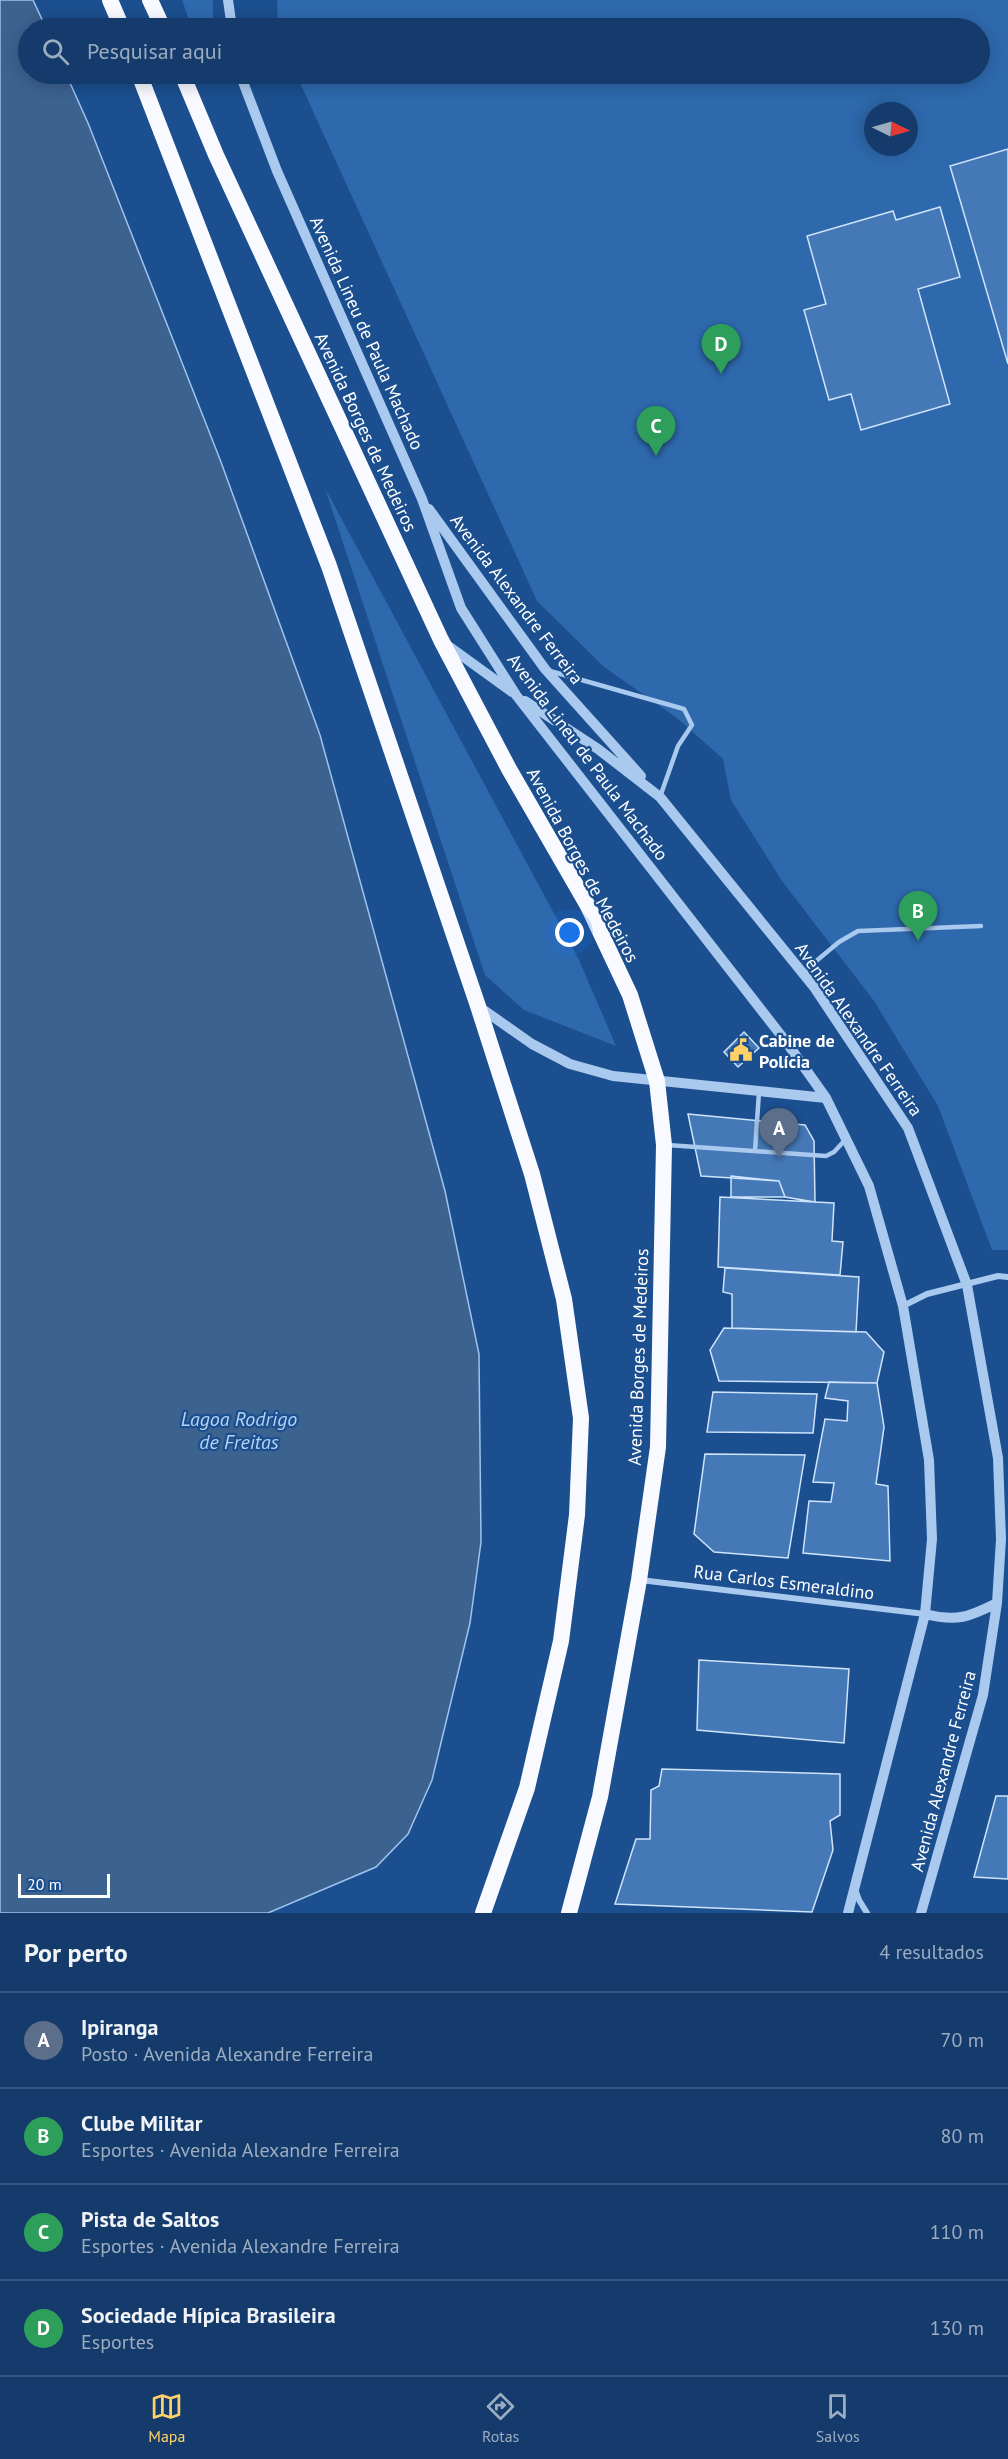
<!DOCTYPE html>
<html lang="pt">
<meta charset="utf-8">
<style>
body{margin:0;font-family:"PT Sans",sans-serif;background:#1d4271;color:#f1f3f6}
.compass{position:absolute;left:864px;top:102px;width:54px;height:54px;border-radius:50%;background:#143b6b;box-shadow:0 3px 15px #0003;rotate:95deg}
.scale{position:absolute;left:18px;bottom:15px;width:92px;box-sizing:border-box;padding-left:6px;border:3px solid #fff;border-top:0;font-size:16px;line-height:21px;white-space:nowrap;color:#fff;-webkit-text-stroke:4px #1b4f8f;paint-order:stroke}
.you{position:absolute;left:570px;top:933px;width:21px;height:21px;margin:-15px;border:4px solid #fff;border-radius:50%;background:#1a73e8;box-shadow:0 0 0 9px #1a73e833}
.badge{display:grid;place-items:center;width:39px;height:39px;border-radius:50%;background:#ffd166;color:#fff;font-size:20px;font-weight:700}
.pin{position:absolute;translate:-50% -50px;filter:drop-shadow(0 2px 3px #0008)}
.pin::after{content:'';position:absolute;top:32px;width:21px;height:18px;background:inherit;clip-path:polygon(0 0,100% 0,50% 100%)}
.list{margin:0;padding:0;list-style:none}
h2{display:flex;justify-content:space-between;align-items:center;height:78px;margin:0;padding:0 24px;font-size:26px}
h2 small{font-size:20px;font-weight:400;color:#9dadc1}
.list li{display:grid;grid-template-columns:39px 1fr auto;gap:18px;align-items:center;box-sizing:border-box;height:96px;padding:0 24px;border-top:2px solid #33557e}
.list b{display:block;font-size:22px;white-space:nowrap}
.list p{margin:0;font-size:20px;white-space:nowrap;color:#9dadc1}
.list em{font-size:20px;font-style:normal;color:#9dadc1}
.icon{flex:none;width:33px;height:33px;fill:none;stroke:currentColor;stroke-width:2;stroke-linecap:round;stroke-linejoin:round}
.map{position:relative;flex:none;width:1008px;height:1913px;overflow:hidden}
.search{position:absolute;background:#143b6b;box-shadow:0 3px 15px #0003;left:18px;right:18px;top:18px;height:66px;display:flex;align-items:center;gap:15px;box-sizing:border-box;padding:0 21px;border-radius:33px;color:#9dadc1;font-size:22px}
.sheet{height:462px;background:#143b6b}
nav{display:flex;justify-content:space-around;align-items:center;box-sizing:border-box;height:84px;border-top:2px solid #33557e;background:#143b6b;font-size:16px;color:#9dadc1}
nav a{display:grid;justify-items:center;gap:3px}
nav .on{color:#ffd166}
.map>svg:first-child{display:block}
.green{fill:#2e69ad;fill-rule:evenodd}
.water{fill:#3c6290;stroke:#9cc4f0;stroke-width:1.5}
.building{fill:#4478b7;stroke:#cfe3fa;stroke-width:1.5}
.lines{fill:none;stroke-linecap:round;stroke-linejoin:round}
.service{stroke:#a9c9ee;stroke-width:4.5}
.minor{stroke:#a9c9ee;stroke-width:6}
.tertiary{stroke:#a9c9ee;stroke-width:10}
.trunk{stroke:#f8faff;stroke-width:16}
.labels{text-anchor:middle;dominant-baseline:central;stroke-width:4.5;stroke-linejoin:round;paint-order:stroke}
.street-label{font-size:18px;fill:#fff;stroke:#1b4f8f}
.poi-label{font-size:18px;font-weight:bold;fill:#fff;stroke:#1b4f8f;text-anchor:start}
.water-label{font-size:20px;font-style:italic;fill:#b5d3f5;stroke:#1b4f8f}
</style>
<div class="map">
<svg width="1008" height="1913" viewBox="0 0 1008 1913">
<rect width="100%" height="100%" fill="#1b4f8f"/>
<path class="green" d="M 182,0 L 213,0 L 213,28 L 192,28 Z
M 277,0 L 1008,0 L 1008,1250 L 992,1250 L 938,1106 L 874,1001 L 782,881 L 731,800 L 723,759 L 677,718 L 604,667 L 537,601 L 296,74 L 980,74 L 980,28 L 278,28 ZM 873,111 L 909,111 L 909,147 L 873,147 Z
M 325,488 L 579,960 L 616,1046 L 524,1010 L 485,975 Z"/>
<path class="water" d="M 0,0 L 33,0 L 46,28 L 28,28 L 28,74 L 66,74 L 88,123 L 221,462 L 320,735 L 445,1191 L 479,1354 L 481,1542 L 470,1623 L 432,1780 L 408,1834 L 376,1867 L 268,1913 L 0,1913 Z"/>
<path class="building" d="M 1008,149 L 1008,364 L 950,166 Z
M 940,207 L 960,277 L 918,289 L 950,404 L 861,430 L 851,394 L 829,400 L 804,310 L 826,304 L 807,236 L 893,211 L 896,220 Z
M 744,1032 L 759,1048 L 738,1067 L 724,1052 Z
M 688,1114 L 805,1125 L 814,1141 L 815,1202 L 785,1197 L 779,1181 L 701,1176 Z
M 731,1176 L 779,1181 L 785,1197 L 731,1197 Z
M 720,1197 L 834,1203 L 832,1241 L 843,1242 L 840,1275 L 718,1267 Z
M 725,1268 L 859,1277 L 856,1332 L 732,1328 L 732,1294 L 723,1292 Z
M 724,1328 L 866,1332 L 884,1352 L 877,1383 L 719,1381 L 710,1350 Z
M 829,1382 L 877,1383 L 884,1427 L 876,1484 L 888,1486 L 890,1561 L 803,1553 L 809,1501 L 831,1502 L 834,1483 L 813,1482 L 825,1419 L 847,1421 L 848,1401 L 825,1398 Z
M 713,1392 L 817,1394 L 813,1433 L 707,1432 Z
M 705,1454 L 805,1455 L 788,1558 L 714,1552 L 694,1534 Z
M 699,1660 L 849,1669 L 844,1743 L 697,1730 Z
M 662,1769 L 840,1774 L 840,1815 L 830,1821 L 833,1850 L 812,1912 L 615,1904 L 636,1839 L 650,1839 L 651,1790 L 659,1786 Z
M 996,1796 L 1008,1796 L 1008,1879 L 974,1877 Z"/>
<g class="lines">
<path class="service" d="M 550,671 L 684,709 L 692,725 L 678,746 L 660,797
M 803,972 L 839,942 L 858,931 L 981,926
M 667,1145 L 826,1156 L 834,1152 L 846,1139
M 755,1151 L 759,1092"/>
<path class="minor" d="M 903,1306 L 927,1294 L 998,1276 L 1008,1277
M 640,1580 L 925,1614
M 855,1889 L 859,1900 L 867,1913"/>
<path class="tertiary" d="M 228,0 L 232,28
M 240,74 L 277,171 L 422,499 L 461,608 L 516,695 L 787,1043 L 826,1098 L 869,1186 L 903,1306 L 929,1460 L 932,1539 L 925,1614 L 848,1913
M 429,509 L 545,669 L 641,776
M 447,645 L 512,692
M 525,701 L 598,749 L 660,797 L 814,987 L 908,1128 L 967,1285 L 998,1458 L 1001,1539 L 997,1603 L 983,1695 L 921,1913
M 478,1006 L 532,1044 L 570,1064 L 613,1076 L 826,1098
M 925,1614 C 957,1622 969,1617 997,1603"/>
<path class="trunk" d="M 110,0 L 122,28
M 150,0 L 163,28
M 139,74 L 329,566 L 478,1006 L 532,1174 L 564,1299 L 581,1418 L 577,1515 L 561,1641 L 527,1788 L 483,1913
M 182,74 L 216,155 L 441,640 L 509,769 L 588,906 L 630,995 L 657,1081 L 664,1145 L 658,1447 L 639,1580 L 600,1797 L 569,1913"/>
</g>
<defs>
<g id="civic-bare" transform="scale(1.8)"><path d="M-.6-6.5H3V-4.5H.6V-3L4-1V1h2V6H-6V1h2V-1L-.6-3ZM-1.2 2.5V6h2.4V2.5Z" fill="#ffd166" stroke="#1b4f8f" stroke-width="2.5" paint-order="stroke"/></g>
</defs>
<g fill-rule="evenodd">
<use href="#civic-bare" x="741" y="1050"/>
</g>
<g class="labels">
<g class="street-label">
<text transform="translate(367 333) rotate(66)">Avenida Lineu de Paula Machado</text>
<text transform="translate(366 432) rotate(65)">Avenida Borges de Medeiros</text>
<text transform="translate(517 599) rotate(53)">Avenida Alexandre Ferreira</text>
<text transform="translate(588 757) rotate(53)">Avenida Lineu de Paula Machado</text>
<text transform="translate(583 865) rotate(62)">Avenida Borges de Medeiros</text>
<text transform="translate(859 1029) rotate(55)">Avenida Alexandre Ferreira</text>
<text transform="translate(638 1357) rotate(-88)">Avenida Borges de Medeiros</text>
<text transform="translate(784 1582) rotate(7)">Rua Carlos Esmeraldino</text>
<text transform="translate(943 1771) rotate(-75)">Avenida Alexandre Ferreira</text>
</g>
<g class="poi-label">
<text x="759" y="1040">Cabine de<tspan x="759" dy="21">Polícia</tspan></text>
</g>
<g class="water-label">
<text x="239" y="1419">Lagoa Rodrigo<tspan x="239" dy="23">de Freitas</tspan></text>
</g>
</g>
</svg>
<svg class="compass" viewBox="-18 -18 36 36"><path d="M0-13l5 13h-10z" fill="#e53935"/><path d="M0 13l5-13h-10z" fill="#9dadc1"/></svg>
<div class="scale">20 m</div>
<div class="you"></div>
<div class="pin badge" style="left:779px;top:1158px;background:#5c6f8a">A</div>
<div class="pin badge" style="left:918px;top:941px;background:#2e9e5b">B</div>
<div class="pin badge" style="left:656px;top:456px;background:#2e9e5b">C</div>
<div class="pin badge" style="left:721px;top:374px;background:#2e9e5b">D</div>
<div class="search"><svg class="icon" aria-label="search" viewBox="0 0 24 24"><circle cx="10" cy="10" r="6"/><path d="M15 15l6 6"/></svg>Pesquisar aqui</div>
</div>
<section class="sheet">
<h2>Por perto<small>4 resultados</small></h2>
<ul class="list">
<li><span class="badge" style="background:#5c6f8a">A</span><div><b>Ipiranga</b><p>Posto · Avenida Alexandre Ferreira</p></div><em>70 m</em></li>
<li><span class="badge" style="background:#2e9e5b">B</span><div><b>Clube Militar</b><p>Esportes · Avenida Alexandre Ferreira</p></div><em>80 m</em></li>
<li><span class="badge" style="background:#2e9e5b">C</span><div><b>Pista de Saltos</b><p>Esportes · Avenida Alexandre Ferreira</p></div><em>110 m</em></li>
<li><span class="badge" style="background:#2e9e5b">D</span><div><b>Sociedade Hípica Brasileira</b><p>Esportes</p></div><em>130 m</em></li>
</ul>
</section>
<nav>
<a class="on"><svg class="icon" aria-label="map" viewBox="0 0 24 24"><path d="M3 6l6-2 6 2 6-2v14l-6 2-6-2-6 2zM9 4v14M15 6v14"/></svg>Mapa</a>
<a><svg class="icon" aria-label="directions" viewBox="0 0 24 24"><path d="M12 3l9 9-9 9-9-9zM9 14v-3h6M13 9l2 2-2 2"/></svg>Rotas</a>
<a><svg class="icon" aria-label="saved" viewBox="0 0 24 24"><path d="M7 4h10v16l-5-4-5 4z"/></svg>Salvos</a>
</nav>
